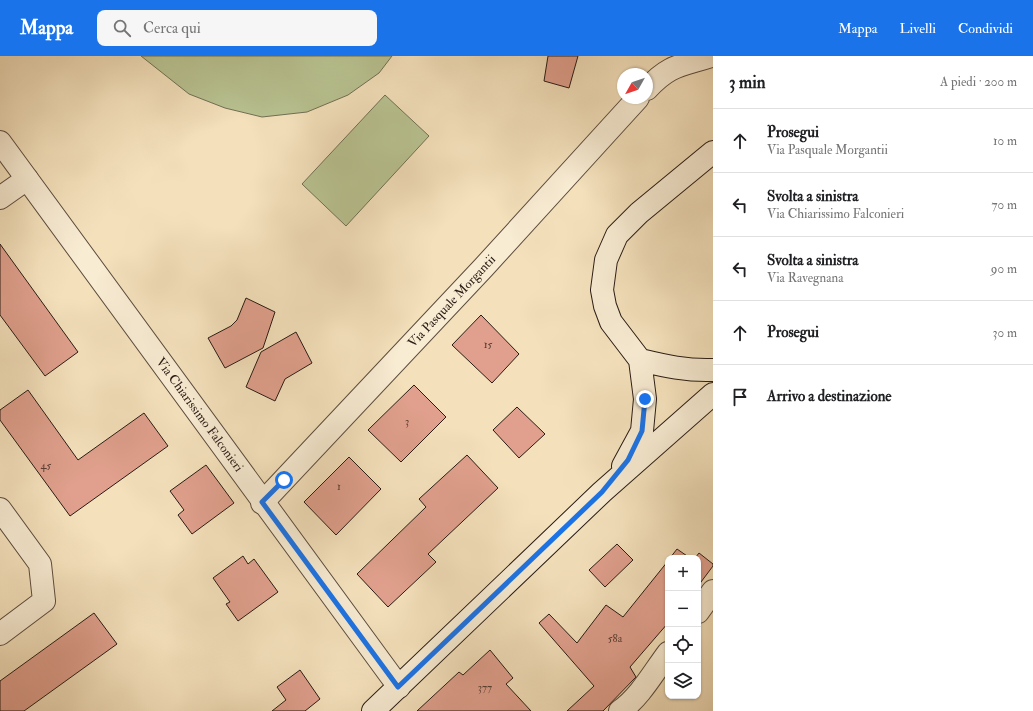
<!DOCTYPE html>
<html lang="it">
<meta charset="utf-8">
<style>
body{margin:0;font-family:"IM FELL Double Pica",serif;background:#f6f6f6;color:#202124}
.controls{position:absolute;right:12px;bottom:12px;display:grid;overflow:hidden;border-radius:8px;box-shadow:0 1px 3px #0004}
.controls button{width:36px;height:36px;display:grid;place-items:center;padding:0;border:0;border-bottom:1px solid #e0e0e0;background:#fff;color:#202124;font:20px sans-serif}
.compass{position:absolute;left:617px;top:12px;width:36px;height:36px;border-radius:50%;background:#fff;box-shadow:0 1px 3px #0004;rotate:230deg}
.stop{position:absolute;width:12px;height:12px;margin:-9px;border:3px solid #1a73e8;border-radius:50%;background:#fff}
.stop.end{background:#1a73e8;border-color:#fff;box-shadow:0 1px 4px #0008}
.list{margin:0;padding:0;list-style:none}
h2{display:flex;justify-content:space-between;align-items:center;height:52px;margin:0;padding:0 16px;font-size:17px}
h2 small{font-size:13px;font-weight:400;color:#757577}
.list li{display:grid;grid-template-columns:26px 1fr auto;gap:12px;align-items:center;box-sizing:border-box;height:64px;padding:0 16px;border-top:1px solid #e0e0e0}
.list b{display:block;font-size:15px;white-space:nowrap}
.list p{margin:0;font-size:13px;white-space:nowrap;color:#757577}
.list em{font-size:13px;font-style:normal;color:#757577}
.icon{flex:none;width:22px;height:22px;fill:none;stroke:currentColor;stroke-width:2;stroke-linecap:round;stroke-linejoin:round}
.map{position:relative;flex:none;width:713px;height:655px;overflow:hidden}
header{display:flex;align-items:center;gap:24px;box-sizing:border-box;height:56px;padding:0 20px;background:#1a73e8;color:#fff}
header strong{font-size:19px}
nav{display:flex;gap:22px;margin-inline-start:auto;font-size:14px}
.search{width:280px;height:36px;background:#f6f6f6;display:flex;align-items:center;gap:10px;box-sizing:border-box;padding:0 14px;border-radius:8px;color:#757577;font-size:15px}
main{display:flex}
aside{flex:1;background:#fff}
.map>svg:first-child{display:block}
.pitch{fill:#b9c392;stroke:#716f53}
.building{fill:#e0a08d;stroke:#291b14}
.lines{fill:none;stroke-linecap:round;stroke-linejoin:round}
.street-casing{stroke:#5c4c3e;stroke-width:24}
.secondary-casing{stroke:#291b14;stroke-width:24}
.street{stroke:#f8ecd3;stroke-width:22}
.secondary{stroke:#f8ecd3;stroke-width:22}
.route{stroke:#1a73e8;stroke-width:5}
.labels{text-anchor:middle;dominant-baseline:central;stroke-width:4;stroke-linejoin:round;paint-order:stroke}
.number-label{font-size:11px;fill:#573c32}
.street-label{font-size:13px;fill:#291b14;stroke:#f8ecd3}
</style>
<header>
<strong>Mappa</strong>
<div class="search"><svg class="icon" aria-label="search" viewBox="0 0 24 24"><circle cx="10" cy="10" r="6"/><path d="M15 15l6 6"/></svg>Cerca qui</div>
<nav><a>Mappa</a><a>Livelli</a><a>Condividi</a></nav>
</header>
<main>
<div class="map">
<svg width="713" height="655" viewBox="0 0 713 655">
<rect width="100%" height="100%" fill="#f4e1bc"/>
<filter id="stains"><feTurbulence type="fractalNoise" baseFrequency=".005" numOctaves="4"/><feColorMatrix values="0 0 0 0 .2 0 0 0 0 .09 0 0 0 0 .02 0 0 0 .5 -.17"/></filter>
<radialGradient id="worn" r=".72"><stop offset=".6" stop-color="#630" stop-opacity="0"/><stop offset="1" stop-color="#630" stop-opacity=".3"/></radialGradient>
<path class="pitch" d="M 141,0 L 392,0 L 379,17 L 348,39 L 307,56 L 262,61 L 225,52 L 189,38 Z
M 385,39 L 429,80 L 346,170 L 302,128 Z"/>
<path class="building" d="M 548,0 L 578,0 L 569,32 L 544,25 Z
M 0,188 L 78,296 L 45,320 L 0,259 Z
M 246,242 L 275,256 L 263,292 L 225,312 L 208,282 L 231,270 L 237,264 Z
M 481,259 L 519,298 L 492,327 L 452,289 Z
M 296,276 L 312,307 L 285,323 L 275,345 L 246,331 L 261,296 Z
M 414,329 L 446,361 L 401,406 L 368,374 Z
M 28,334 L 78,404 L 144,357 L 168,390 L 70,460 L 0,364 L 0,354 Z
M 517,351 L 545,378 L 519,402 L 493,374 Z
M 467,399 L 498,432 L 428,498 L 436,506 L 388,551 L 357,518 L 426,451 L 419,443 Z
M 349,401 L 381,433 L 336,479 L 304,446 Z
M 206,409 L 234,447 L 192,478 L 178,459 L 184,454 L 170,435 Z
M 617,488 L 633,504 L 605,531 L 589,514 Z
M 677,493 L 690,502 L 670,502 Z
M 699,497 L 713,508 L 713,510 L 698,530 L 698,502 L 695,502 Z
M 243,500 L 248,508 L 254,503 L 278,536 L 238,565 L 226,548 L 230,546 L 213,522 Z
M 668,505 L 668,567 L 630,611 L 636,621 L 603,655 L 567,655 L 594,630 L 539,567 L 549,558 L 577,587 L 606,549 L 623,561 Z
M 94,557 L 117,588 L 24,655 L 0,655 L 0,625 Z
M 490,594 L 513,622 L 506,628 L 531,655 L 417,655 L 459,616 L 463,619 Z
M 300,614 L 320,643 L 305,655 L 272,655 L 286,644 L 277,631 Z"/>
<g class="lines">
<g class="street-casing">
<g id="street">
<path d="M 647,33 C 670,8 681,10 711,0"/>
<path id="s1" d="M 0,86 L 399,631"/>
<path d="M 0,142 L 27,123"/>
<path id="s2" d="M 262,447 L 484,211 L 638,42"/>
<path d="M 0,453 L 40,508 L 44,545 L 0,578"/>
<path d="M 698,556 L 713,535"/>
<path d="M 620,655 C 640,641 653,617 668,597"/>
</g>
</g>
<g class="secondary-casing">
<path id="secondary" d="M 640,304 C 665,310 687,315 713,314
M 623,410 L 642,375 L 645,343 L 640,304 L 611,266 L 605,250 L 602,234 L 606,204 L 617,179 L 639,157 L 713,96
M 373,655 L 602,436 L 713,338"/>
</g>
<use href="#street" class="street"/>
<use href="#secondary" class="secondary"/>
</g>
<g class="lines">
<path class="route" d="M 284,424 L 262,446 L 398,631 L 602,436 L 628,404 L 642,375 L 645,343"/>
</g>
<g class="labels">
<g class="number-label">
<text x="488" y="288">15</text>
<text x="407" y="365">3</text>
<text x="46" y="409">45</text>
<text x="339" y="430">1</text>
<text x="615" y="582">58a</text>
<text x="485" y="631">377</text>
</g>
<g class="street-label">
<text stroke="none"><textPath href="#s2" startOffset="277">Via Pasquale Morgantii</textPath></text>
<text stroke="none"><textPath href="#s1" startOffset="338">Via Chiarissimo Falconieri</textPath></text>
</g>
</g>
<rect width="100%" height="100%" filter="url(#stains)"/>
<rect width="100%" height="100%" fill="url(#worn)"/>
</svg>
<div class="controls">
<button>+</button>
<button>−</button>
<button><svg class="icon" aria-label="locate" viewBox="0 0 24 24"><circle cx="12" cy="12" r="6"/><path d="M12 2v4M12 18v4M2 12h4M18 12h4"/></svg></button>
<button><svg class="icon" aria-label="layers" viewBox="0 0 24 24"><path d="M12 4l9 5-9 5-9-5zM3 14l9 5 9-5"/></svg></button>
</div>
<svg class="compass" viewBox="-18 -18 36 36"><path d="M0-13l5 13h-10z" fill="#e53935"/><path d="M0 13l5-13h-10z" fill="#757577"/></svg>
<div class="stop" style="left:284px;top:424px"></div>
<div class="stop end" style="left:645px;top:343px"></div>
</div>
<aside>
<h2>3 min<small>A piedi · 200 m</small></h2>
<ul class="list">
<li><svg class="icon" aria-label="ahead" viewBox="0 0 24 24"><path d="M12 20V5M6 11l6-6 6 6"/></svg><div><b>Prosegui</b><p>Via Pasquale Morgantii</p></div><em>10 m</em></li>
<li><svg class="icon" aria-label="left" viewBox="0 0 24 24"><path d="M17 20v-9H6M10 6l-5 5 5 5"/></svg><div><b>Svolta a sinistra</b><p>Via Chiarissimo Falconieri</p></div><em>70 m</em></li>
<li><svg class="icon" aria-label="left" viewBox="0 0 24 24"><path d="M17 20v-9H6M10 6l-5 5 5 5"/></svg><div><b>Svolta a sinistra</b><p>Via Ravegnana</p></div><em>90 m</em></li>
<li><svg class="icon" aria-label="ahead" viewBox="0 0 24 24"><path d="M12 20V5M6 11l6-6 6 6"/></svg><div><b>Prosegui</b></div><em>30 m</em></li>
<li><svg class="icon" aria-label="arrive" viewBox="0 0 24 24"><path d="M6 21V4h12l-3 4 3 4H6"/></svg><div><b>Arrivo a destinazione</b></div></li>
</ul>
</aside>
</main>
